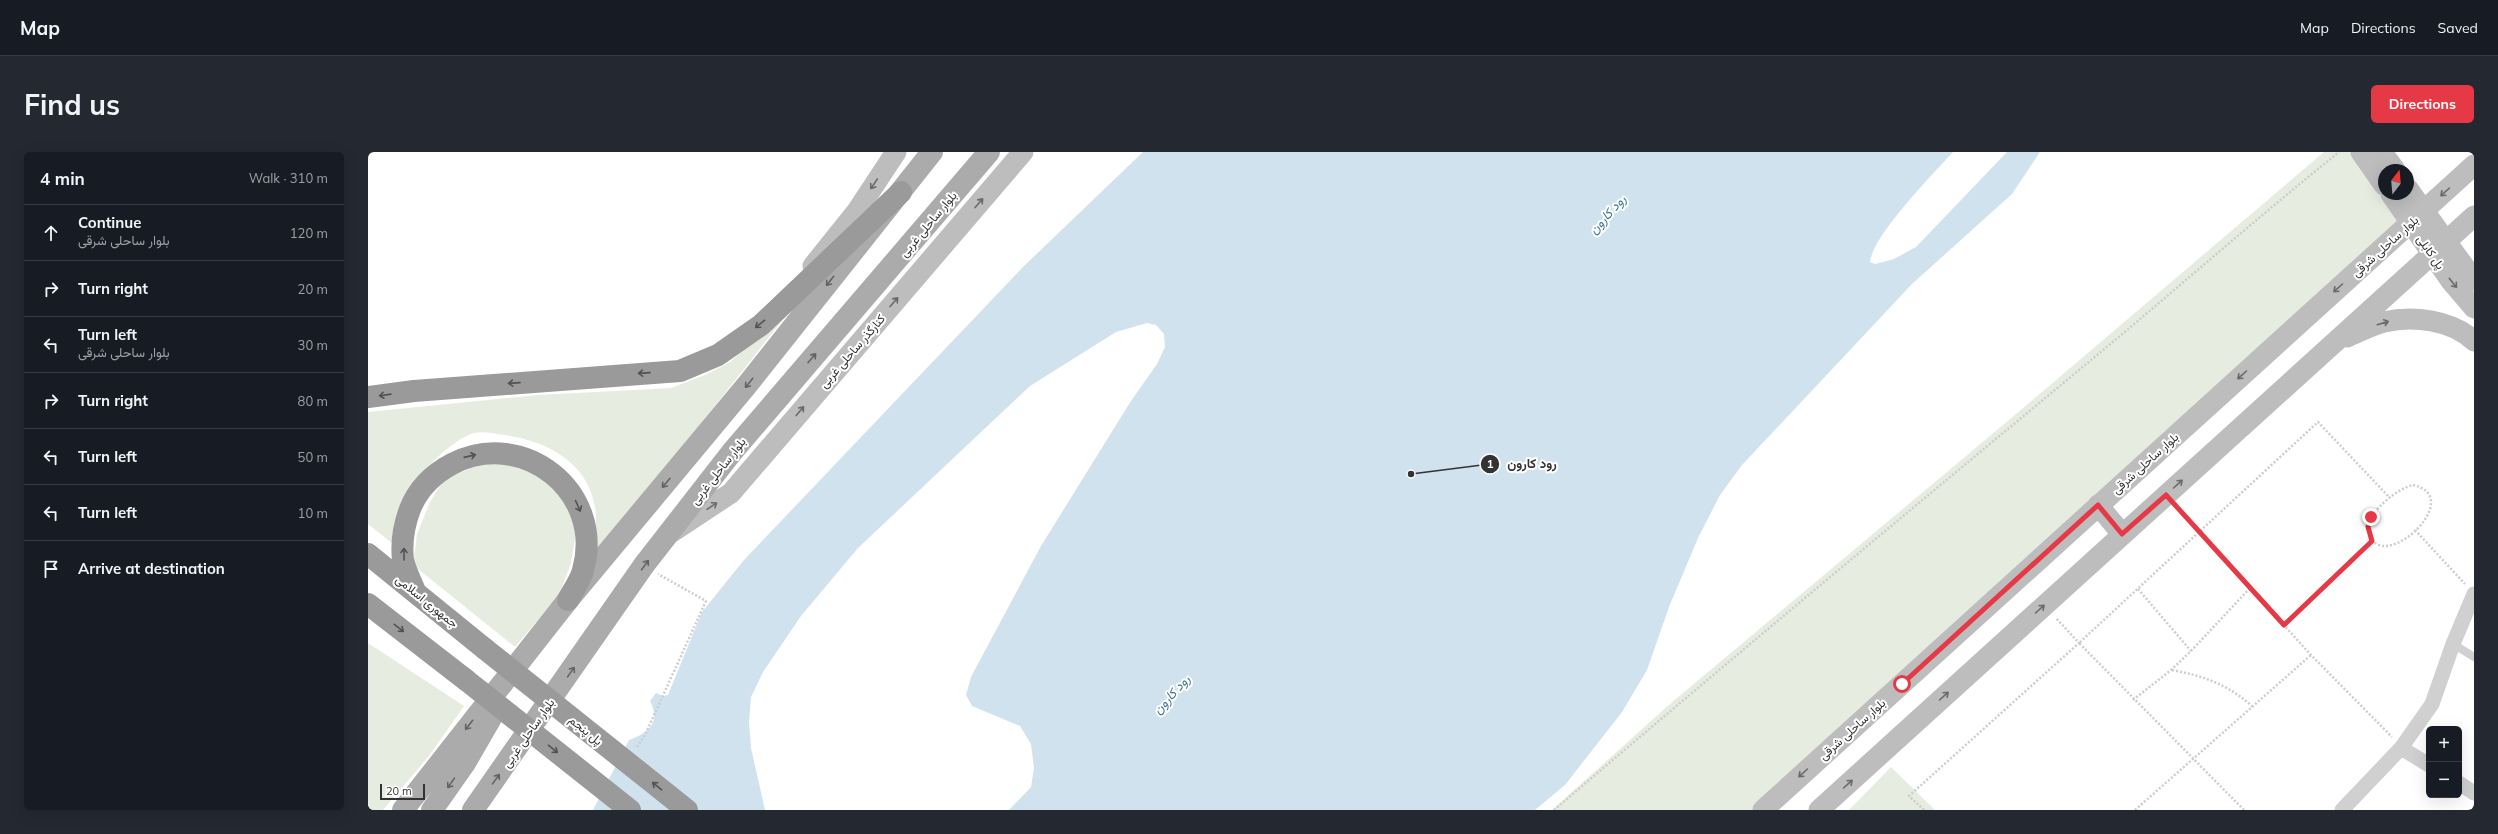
<!DOCTYPE html>
<meta charset="utf-8">
<style>
body{margin:0;font-family:Mulish,Vazirmatn,sans-serif;background:#242831;color:#f1f3f6}
.controls{position:absolute;right:12px;bottom:12px;display:grid;overflow:hidden;border-radius:6px;box-shadow:0 4px 16px #0002}
.controls button{width:36px;height:36px;display:grid;place-items:center;padding:0;border:0;border-bottom:1px solid #363941;background:#171b24;color:#f1f3f6;font:20px sans-serif}
.compass{position:absolute;left:2010px;top:12px;width:36px;height:36px;border-radius:50%;background:#171b24;box-shadow:0 4px 16px #0002;rotate:16deg}
.scale{position:absolute;left:12px;bottom:10px;width:45px;box-sizing:border-box;padding-left:4px;border:2px solid #333;border-top:0;font-size:11px;line-height:14px;white-space:nowrap;color:#333;-webkit-text-stroke:3px #fff;paint-order:stroke}
.stop{position:absolute;width:12px;height:12px;margin:-9px;border:3px solid #e63946;border-radius:50%;background:#fff}
.stop.end{background:#e63946;border-color:#fff;box-shadow:0 1px 4px #0008}
.list{margin:0;padding:0;list-style:none}
h2{display:flex;justify-content:space-between;align-items:center;height:52px;margin:0;padding:0 16px;font-size:17px}
h2 small{font-size:13px;font-weight:400;color:#9ea1a6}
.list li{display:grid;grid-template-columns:26px 1fr auto;gap:12px;align-items:center;box-sizing:border-box;height:56px;padding:0 16px;border-top:1px solid #363941}
.list b{display:block;font-size:15px;white-space:nowrap}
.list p{margin:0;font-size:13px;white-space:nowrap;color:#9ea1a6}
.list em{font-size:13px;font-style:normal;color:#9ea1a6}
.icon{flex:none;width:22px;height:22px;fill:none;stroke:currentColor;stroke-width:2;stroke-linecap:round;stroke-linejoin:round}
.map{position:relative;flex:none;width:2106px;height:658px;overflow:hidden;border-radius:6px}
header{display:flex;align-items:center;gap:24px;box-sizing:border-box;height:56px;padding:0 20px;background:#171b24;border-bottom:1px solid #363941}
header strong{font-size:19px}
nav{display:flex;gap:22px;margin-inline-start:auto;font-size:14px}
.intro{display:flex;align-items:center;justify-content:space-between;box-sizing:border-box;height:96px;padding:0 24px}
h1{margin:0;font-size:28px}
.button{padding:10px 18px;border-radius:6px;background:#e63946;color:#fff;font-size:14px;font-weight:700}
main{display:flex;gap:24px;padding:0 24px}
aside{flex:1;background:#171b24;border-radius:6px;box-shadow:0 4px 16px #0002}
.map>svg:first-child{display:block}
.green{fill:#e6ecdf}
.water{fill:#cfe2ee}
.lines{fill:none;stroke-linecap:round;stroke-linejoin:round}
.path{stroke:#cdcdcd;stroke-width:2.5;stroke-dasharray:2 2;stroke-linecap:butt}
.lane{stroke:#d0d0d0;stroke-width:8}
.street{stroke:#d0d0d0;stroke-width:15}
.secondary{stroke:#bdbdbd;stroke-width:21}
.primary{stroke:#ababab;stroke-width:22}
.highway{stroke:#9a9a9a;stroke-width:22}
.secondary-bridge{stroke:#bdbdbd;stroke-width:21}
.highway-bridge{stroke:#9a9a9a;stroke-width:22}
.oneway{stroke:#6a6a6a}
.oneway2{stroke:#636363}
.oneway3{stroke:#525252}
.route{stroke:#e63946;stroke-width:5}
.labels{text-anchor:middle;dominant-baseline:central;stroke-width:4;stroke-linejoin:round;paint-order:stroke}
.street-label{font-size:12px;fill:#333;stroke:#fff}
.water-label{font-size:13px;font-style:italic;fill:#3f7597;stroke:#fff}
.leader{fill:none;stroke:#333;stroke-width:1.5}
.callout-dot{fill:#333;stroke:#fff;stroke-width:1.5}
.mark-label{font-size:12px;text-anchor:middle;font-weight:bold;fill:#fff}
.callout-label{font-size:13px;text-anchor:middle;font-weight:bold;fill:#333;stroke:#fff;stroke-width:4;stroke-linejoin:round;paint-order:stroke}
</style>
<header>
<strong>Map</strong>
<nav><a>Map</a><a>Directions</a><a>Saved</a></nav>
</header>
<div class="intro"><h1>Find us</h1><a class="button">Directions</a></div>
<main>
<aside>
<h2>4 min<small>Walk · 310 m</small></h2>
<ul class="list">
<li><svg class="icon" aria-label="ahead" viewBox="0 0 24 24"><path d="M12 20V5M6 11l6-6 6 6"/></svg><div><b>Continue</b><p>بلوار ساحلی شرقی</p></div><em>120 m</em></li>
<li><svg class="icon" aria-label="right" viewBox="0 0 24 24"><path d="M7 20v-9h11M14 6l5 5-5 5"/></svg><div><b>Turn right</b></div><em>20 m</em></li>
<li><svg class="icon" aria-label="left" viewBox="0 0 24 24"><path d="M17 20v-9H6M10 6l-5 5 5 5"/></svg><div><b>Turn left</b><p>بلوار ساحلی شرقی</p></div><em>30 m</em></li>
<li><svg class="icon" aria-label="right" viewBox="0 0 24 24"><path d="M7 20v-9h11M14 6l5 5-5 5"/></svg><div><b>Turn right</b></div><em>80 m</em></li>
<li><svg class="icon" aria-label="left" viewBox="0 0 24 24"><path d="M17 20v-9H6M10 6l-5 5 5 5"/></svg><div><b>Turn left</b></div><em>50 m</em></li>
<li><svg class="icon" aria-label="left" viewBox="0 0 24 24"><path d="M17 20v-9H6M10 6l-5 5 5 5"/></svg><div><b>Turn left</b></div><em>10 m</em></li>
<li><svg class="icon" aria-label="arrive" viewBox="0 0 24 24"><path d="M6 21V4h12l-3 4 3 4H6"/></svg><div><b>Arrive at destination</b></div></li>
</ul>
</aside>
<div class="map">
<svg width="2106" height="658" viewBox="0 0 2106 658">
<rect width="100%" height="100%" fill="#fff"/>
<path class="green" d="M 1956,0 L 1982,0 L 2040,73 L 1396,658 L 1184,658 L 1303,551 L 1641,268 Z
M 427,152 L 220,415 C 223,396 231,374 227,355 C 219,309 178,289 137,283 C 127,282 116,279 106,281 C 95,284 82,294 73,302 C 47,323 37,362 24,391 L 0,372 L 0,260 L 170,243 L 303,236 L 337,223 L 362,210 Z
M 139,302 L 196,336 L 208,380 L 203,411 L 191,443 L 147,495 L 45,413 L 49,382 L 62,350 L 76,327 Z
M 0,491 L 96,554 L 61,604 L 15,658 L 0,658 Z
M 1523,615 L 1567,658 L 1481,658 Z"/>
<path class="water" d="M 775,0 L 1585,0 C 1565,22 1505,83 1502,110 L 1507,112 L 1526,107 L 1548,95 L 1639,0 L 1672,0 L 1644,42 L 1544,132 L 1374,313 L 1352,343 L 1330,386 L 1301,455 L 1279,518 L 1254,560 L 1197,633 L 1167,658 L 641,658 L 663,635 L 666,616 L 663,592 L 652,574 L 604,554 L 598,543 L 603,525 L 673,394 L 763,249 L 789,212 L 797,195 L 796,182 L 788,173 L 779,171 L 748,180 L 662,234 L 490,396 L 433,464 L 395,520 L 383,545 L 381,570 L 383,596 L 397,658 L 225,658 L 261,588 C 281,581 293,570 282,549 L 288,541 L 295,544 L 300,543 L 334,460 L 376,408 L 655,115 Z"/>
<g class="lines">
<path class="path" d="M 2045,333 C 2089,343 2042,396 2015,394 C 2012,394 2007,391 2004,389 C 2003,385 2000,378 2000,374 C 2002,358 2031,336 2045,333 Z
M 1810,357 L 1943,503 L 2024,585
M 2047,378 L 2097,432
M 1770,437 L 1823,499
M 1916,473 L 2004,389
M 1804,518 C 1836,524 1861,533 1885,555
M 1765,548 L 1803,518 L 1823,499 L 1882,436
M 269,595 L 277,583 L 338,449 L 290,422
M 1186,658 C 1371,500 1559,344 1746,189 C 1821,126 1895,61 1971,0
M 1556,658 L 1541,644 L 1711,491 L 1688,466
M 1767,658 L 1943,503
M 1876,658 L 1711,491 L 1950,270 L 2022,346"/>
<path class="lane" d="M 2085,492 L 2106,505"/>
<path class="street" d="M 2033,596 L 2061,613
M 2091,631 L 2106,641
M 1974,658 L 2033,596 L 2064,552 L 2085,492 L 2106,442"/>
<path class="secondary" d="M 1993,0 L 2016,33
M 2014,0 L 2027,18
M 445,114 L 489,59 L 528,0
M 1979,185 C 1991,180 2004,173 2016,170 C 2045,163 2084,168 2106,189
M 1730,353 L 1754,382
M 304,380 L 363,341 L 655,0
M 1395,658 L 2106,13
M 1451,658 L 2106,64"/>
<path class="primary" d="M 35,658 L 200,448 L 379,233 L 564,0
M 64,658 L 97,611 L 127,559
M 105,658 L 276,413 L 364,300 L 621,0"/>
<path class="highway" d="M 0,245 L 46,239 L 312,219 L 350,203 L 393,173 L 533,40
M 0,402 L 117,497
M 47,439 C 43,429 37,418 35,408 C 33,390 36,373 42,357 C 50,337 65,322 84,312 C 155,275 237,340 215,418 C 213,428 205,438 200,448
M 0,452 L 98,528"/>
<path class="secondary-bridge" d="M 2040,37 L 2106,128
M 2023,42 L 2083,129 L 2106,156"/>
<path class="highway-bridge" d="M 117,497 L 319,658
M 98,528 L 262,658"/>
</g>
<defs><path id="oneway-shaft" d="M-6 0H5M1.5-3L5.5 0L1.5 3" fill="none" stroke-width="1.6" stroke-linecap="round" stroke-linejoin="round"/></defs>
<g class="oneway">
<use href="#oneway-shaft" transform="translate(506 32) rotate(124)"/>
<use href="#oneway-shaft" transform="translate(2077 40) rotate(138)"/>
<use href="#oneway-shaft" transform="translate(611 51) rotate(-49)"/>
<use href="#oneway-shaft" transform="translate(2085 131) rotate(51)"/>
<use href="#oneway-shaft" transform="translate(1970 136) rotate(138)"/>
<use href="#oneway-shaft" transform="translate(526 150) rotate(-49)"/>
<use href="#oneway-shaft" transform="translate(2015 171) rotate(-16)"/>
<use href="#oneway-shaft" transform="translate(1874 223) rotate(138)"/>
<use href="#oneway-shaft" transform="translate(432 259) rotate(-50)"/>
<use href="#oneway-shaft" transform="translate(1810 332) rotate(-42)"/>
<use href="#oneway-shaft" transform="translate(344 354) rotate(-34)"/>
<use href="#oneway-shaft" transform="translate(1672 457) rotate(-42)"/>
<use href="#oneway-shaft" transform="translate(1576 544) rotate(-42)"/>
<use href="#oneway-shaft" transform="translate(1435 621) rotate(138)"/>
<use href="#oneway-shaft" transform="translate(1480 632) rotate(-42)"/>
</g>
<g class="oneway2">
<use href="#oneway-shaft" transform="translate(462 129) rotate(128)"/>
<use href="#oneway-shaft" transform="translate(444 206) rotate(-49)"/>
<use href="#oneway-shaft" transform="translate(381 231) rotate(129)"/>
<use href="#oneway-shaft" transform="translate(298 331) rotate(130)"/>
<use href="#oneway-shaft" transform="translate(277 413) rotate(-54)"/>
<use href="#oneway-shaft" transform="translate(203 520) rotate(-55)"/>
<use href="#oneway-shaft" transform="translate(101 573) rotate(128)"/>
<use href="#oneway-shaft" transform="translate(128 627) rotate(-54)"/>
<use href="#oneway-shaft" transform="translate(83 631) rotate(125)"/>
</g>
<g class="oneway3">
<use href="#oneway-shaft" transform="translate(392 172) rotate(141)"/>
<use href="#oneway-shaft" transform="translate(276 221) rotate(176)"/>
<use href="#oneway-shaft" transform="translate(146 231) rotate(176)"/>
<use href="#oneway-shaft" transform="translate(17 243) rotate(172)"/>
<use href="#oneway-shaft" transform="translate(102 304) rotate(-13)"/>
<use href="#oneway-shaft" transform="translate(210 354) rotate(66)"/>
<use href="#oneway-shaft" transform="translate(36 402) rotate(-91)"/>
<use href="#oneway-shaft" transform="translate(31 476) rotate(38)"/>
<use href="#oneway-shaft" transform="translate(185 597) rotate(39)"/>
<use href="#oneway-shaft" transform="translate(289 634) rotate(-141)"/>
</g>
<g class="lines">
<path class="route" d="M 1534,532 L 1730,353 L 1754,382 L 1798,343 L 1916,473 L 2004,389 L 2000,375 L 2003,365"/>
</g>
<g class="labels">
<g class="street-label">
<text transform="translate(560 72) rotate(-50)">بلوار ساحلی غربی</text>
<text transform="translate(2017 94) rotate(-42)">بلوار ساحلی شرقی</text>
<text transform="translate(2063 100) rotate(55)">پل کابلی</text>
<text transform="translate(484 199) rotate(-49)">کنارگذر ساحلی غربی</text>
<text transform="translate(1777 311) rotate(-42)">بلوار ساحلی شرقی</text>
<text transform="translate(350 319) rotate(-52)">بلوار ساحلی غربی</text>
<text transform="translate(59 449) rotate(39)">جمهوری اسلامی</text>
<text transform="translate(1484 577) rotate(-42)">بلوار ساحلی شرقی</text>
<text transform="translate(218 578) rotate(39)">پل پنجم</text>
<text transform="translate(160 581) rotate(-55)">بلوار ساحلی غربی</text>
</g>
<g class="water-label">
<text transform="translate(1239 62) rotate(-48)">رود کارون</text>
<text transform="translate(803 542) rotate(-48)">رود کارون</text>
</g>
</g>
<path class="leader" d="M1043 322L1122 312"/>
<g class="callout-dot">
<circle cx="1043" cy="322" r="4"/>
<circle cx="1122" cy="312" r="10"/>
</g>
<g class="mark-label">
<text x="1122" y="316">1</text>
</g>
<g class="callout-label">
<text x="1164" y="316">رود کارون</text>
</g>
</svg>
<div class="controls">
<button>+</button>
<button>−</button>
</div>
<svg class="compass" viewBox="-18 -18 36 36"><path d="M0-13l5 13h-10z" fill="#e53935"/><path d="M0 13l5-13h-10z" fill="#9ea1a6"/></svg>
<div class="scale">20 m</div>
<div class="stop" style="left:1534px;top:532px"></div>
<div class="stop end" style="left:2003px;top:365px"></div>
</div>
</main>
